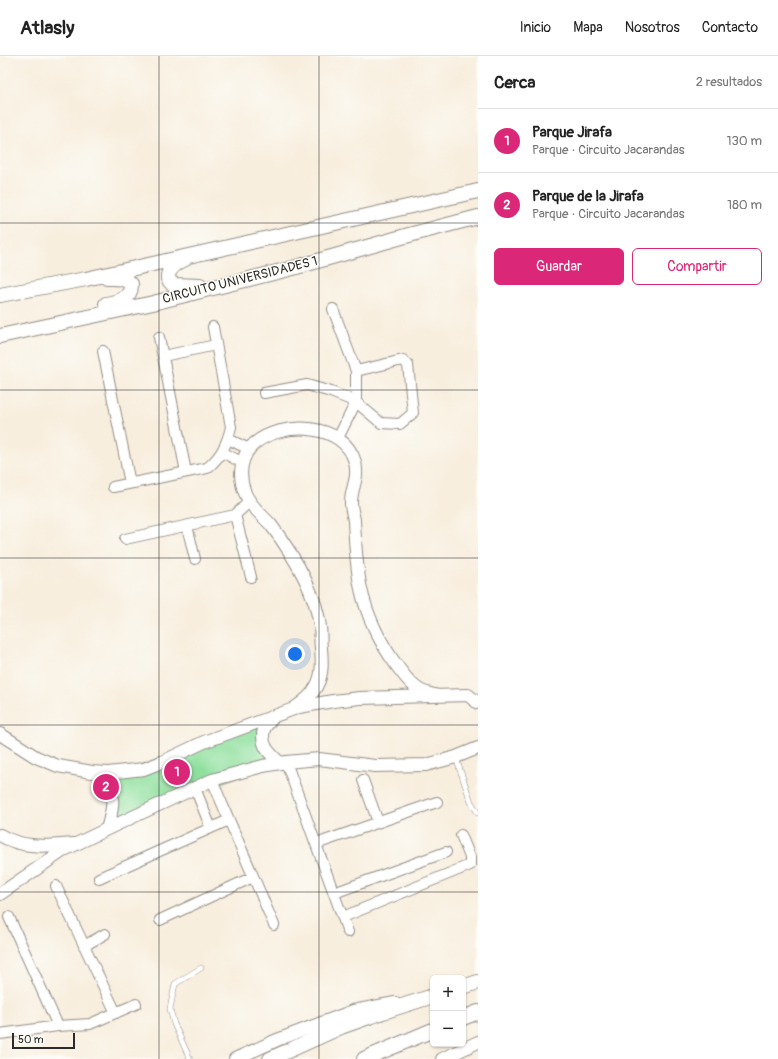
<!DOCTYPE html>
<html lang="es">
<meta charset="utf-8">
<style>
body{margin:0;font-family:Pangolin,sans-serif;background:#f6f6f6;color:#222}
.controls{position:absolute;right:12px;bottom:12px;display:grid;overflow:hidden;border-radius:6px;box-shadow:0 1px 3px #0004}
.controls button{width:36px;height:36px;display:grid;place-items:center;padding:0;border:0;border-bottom:1px solid #e0e0e0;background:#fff;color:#222;font:20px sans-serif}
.scale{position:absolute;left:12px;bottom:10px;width:63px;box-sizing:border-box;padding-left:4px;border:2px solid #2b2b2b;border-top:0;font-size:11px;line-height:14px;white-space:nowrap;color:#2b2b2b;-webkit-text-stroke:3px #fdfcf7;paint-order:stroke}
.you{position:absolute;left:295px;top:598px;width:14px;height:14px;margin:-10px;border:3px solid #fff;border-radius:50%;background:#1a73e8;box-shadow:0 0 0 6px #1a73e833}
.badge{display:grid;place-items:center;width:26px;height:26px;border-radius:50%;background:#db2777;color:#fff;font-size:13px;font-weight:700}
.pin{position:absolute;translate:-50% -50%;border:2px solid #fff;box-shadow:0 1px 4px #0006}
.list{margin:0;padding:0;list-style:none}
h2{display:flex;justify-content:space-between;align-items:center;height:52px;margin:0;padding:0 16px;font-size:17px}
h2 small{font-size:13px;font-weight:400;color:#767676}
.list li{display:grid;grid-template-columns:26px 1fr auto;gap:12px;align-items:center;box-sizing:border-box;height:64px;padding:0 16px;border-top:1px solid #e0e0e0}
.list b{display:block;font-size:15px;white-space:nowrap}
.list p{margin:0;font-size:13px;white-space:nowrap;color:#767676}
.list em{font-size:13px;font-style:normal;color:#767676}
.actions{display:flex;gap:8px;padding:12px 16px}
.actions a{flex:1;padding:9px 0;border:1px solid #db2777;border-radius:6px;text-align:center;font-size:14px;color:#db2777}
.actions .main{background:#db2777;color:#fff}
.map{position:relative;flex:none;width:478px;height:1003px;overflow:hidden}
header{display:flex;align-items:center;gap:24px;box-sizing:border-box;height:56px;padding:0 20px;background:#fff;border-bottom:1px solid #e0e0e0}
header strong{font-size:19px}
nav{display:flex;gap:22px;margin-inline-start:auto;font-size:14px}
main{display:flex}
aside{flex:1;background:#fff}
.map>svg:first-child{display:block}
.green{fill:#8fe09f;stroke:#5d8665}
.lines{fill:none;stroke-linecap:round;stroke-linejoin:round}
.service-casing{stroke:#928c84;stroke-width:6}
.minor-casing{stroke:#928c84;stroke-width:12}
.tertiary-casing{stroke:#928c84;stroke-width:14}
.secondary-casing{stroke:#928c84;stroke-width:16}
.service{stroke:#fff;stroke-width:5}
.minor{stroke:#fff;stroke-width:10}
.tertiary{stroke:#fff;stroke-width:12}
.secondary{stroke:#fff;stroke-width:14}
.grid{fill:none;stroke:#2b2b2b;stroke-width:1;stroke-opacity:0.55}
.labels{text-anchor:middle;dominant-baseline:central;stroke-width:3;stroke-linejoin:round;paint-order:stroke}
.street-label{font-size:13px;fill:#2b2b2b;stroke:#fdfcf7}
</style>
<header>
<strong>Atlasly</strong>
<nav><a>Inicio</a><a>Mapa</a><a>Nosotros</a><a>Contacto</a></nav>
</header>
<main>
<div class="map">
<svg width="478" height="1003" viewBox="0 0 478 1003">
<rect width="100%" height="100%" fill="#fdfcf7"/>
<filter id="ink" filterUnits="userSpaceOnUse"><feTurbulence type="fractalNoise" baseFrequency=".025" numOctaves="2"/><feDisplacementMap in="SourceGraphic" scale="8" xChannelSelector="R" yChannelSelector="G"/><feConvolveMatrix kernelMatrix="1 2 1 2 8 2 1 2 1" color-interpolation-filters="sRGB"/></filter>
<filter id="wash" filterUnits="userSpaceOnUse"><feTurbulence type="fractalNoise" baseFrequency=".012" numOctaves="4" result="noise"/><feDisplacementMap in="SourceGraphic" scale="16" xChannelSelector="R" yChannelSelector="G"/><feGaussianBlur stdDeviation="0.9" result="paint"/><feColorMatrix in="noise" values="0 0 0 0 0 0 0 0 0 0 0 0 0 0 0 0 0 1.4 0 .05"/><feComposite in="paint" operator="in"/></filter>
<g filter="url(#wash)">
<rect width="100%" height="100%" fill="#f8eede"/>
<path class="green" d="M 274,660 L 264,685 L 280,707 L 263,710 L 107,773 L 112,746 L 100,717 L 124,716 Z"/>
</g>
<g filter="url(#ink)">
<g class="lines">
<g class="service-casing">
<path id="service" d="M 456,702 L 471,746 L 478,757
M 190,1003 L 174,968 L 170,953 L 175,928 L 201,912"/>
</g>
<g class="minor-casing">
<path id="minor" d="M 333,253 L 356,315 L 356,346 L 338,382
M 159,281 L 186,416
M 103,295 L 130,427
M 163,300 L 216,289
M 264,337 L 307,329 L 331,336 L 356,346 L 381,367 L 400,368 L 413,357 L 408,309 L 403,304 L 356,315
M 228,383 L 249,393
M 222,396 L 243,407
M 113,431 L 207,412 C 221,401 227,388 231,371 L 213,271
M 235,459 L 251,521
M 187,470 L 195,503
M 125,483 L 235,459 L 249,446
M 286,706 L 348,876
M 212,724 L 274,869
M 363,724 L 378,766
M 195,732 L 211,772
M 316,788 L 437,746
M 99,822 L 229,764
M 56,830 L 116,957
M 334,837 L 446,796
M 9,861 L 58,970
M 343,861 L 470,809 L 470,801 L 461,779
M 160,864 L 253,821
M 84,890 L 105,878
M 0,978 L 58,970 L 90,968 L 136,948"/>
</g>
<g class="tertiary-casing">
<path id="tertiary" d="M 293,653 C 303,646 312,640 317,629 C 323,618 322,604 321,592 C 320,585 321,578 320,571 C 316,536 292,497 271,469 C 262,459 250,450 245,437 C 238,420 240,399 255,387 C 282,365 344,366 355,406 C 359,424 351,431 351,447 C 351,453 353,458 354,464 C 355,487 356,510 361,533 C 367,560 381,588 397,610 C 404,619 409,627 418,633 C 424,637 431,638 438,640
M 274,660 C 271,664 266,669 264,673 C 260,689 269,697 280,707
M 0,678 L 36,701 L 58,710 L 92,716 L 108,717 L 144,713 L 164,705 L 204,686 L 299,651 L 333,645 L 360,642 L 468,639 L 478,647
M 100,717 C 115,740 115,747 107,773
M 0,779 C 23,793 47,790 73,788
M 0,838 L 64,794 L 107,773 L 212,724 L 263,710 L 286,706 L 319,703 L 375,710 L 426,709 L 456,701 L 478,692
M 235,1003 L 277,984 L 353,955 L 395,947
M 442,1003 L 478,986"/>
</g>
<g class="secondary-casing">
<path id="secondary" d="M 185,203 C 176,207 167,213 168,223 L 173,229 L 200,230
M 0,239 L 86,223 L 478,135
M 106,248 C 117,246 132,243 131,228 C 125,221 116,222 107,222
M 0,280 L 153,247 L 293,212 L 409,179 L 478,161
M 463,931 L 478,926
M 463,962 L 478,956
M 270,1003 L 341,971 L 383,956 L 433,940
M 364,1003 L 433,974"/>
</g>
<use href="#service" class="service"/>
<use href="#minor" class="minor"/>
<use href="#tertiary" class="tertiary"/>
<use href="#secondary" class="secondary"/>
</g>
</g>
<path class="grid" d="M 159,0 L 159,1003M 319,0 L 319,1003M 0,167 L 478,167M 0,334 L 478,334M 0,502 L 478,502M 0,669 L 478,669M 0,836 L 478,836"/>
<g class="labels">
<g class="street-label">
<text transform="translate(240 224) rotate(-14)">CIRCUITO UNIVERSIDADES 1</text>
</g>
</g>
</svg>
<div class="controls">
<button>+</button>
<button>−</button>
</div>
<div class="scale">50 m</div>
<div class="you"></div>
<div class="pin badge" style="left:177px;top:716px">1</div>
<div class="pin badge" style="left:106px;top:731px">2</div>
</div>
<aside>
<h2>Cerca<small>2 resultados</small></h2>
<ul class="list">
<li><span class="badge">1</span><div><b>Parque Jirafa</b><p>Parque · Circuito Jacarandas</p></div><em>130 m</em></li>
<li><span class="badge">2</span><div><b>Parque de la Jirafa</b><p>Parque · Circuito Jacarandas</p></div><em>180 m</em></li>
</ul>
<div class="actions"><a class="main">Guardar</a><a>Compartir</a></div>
</aside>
</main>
